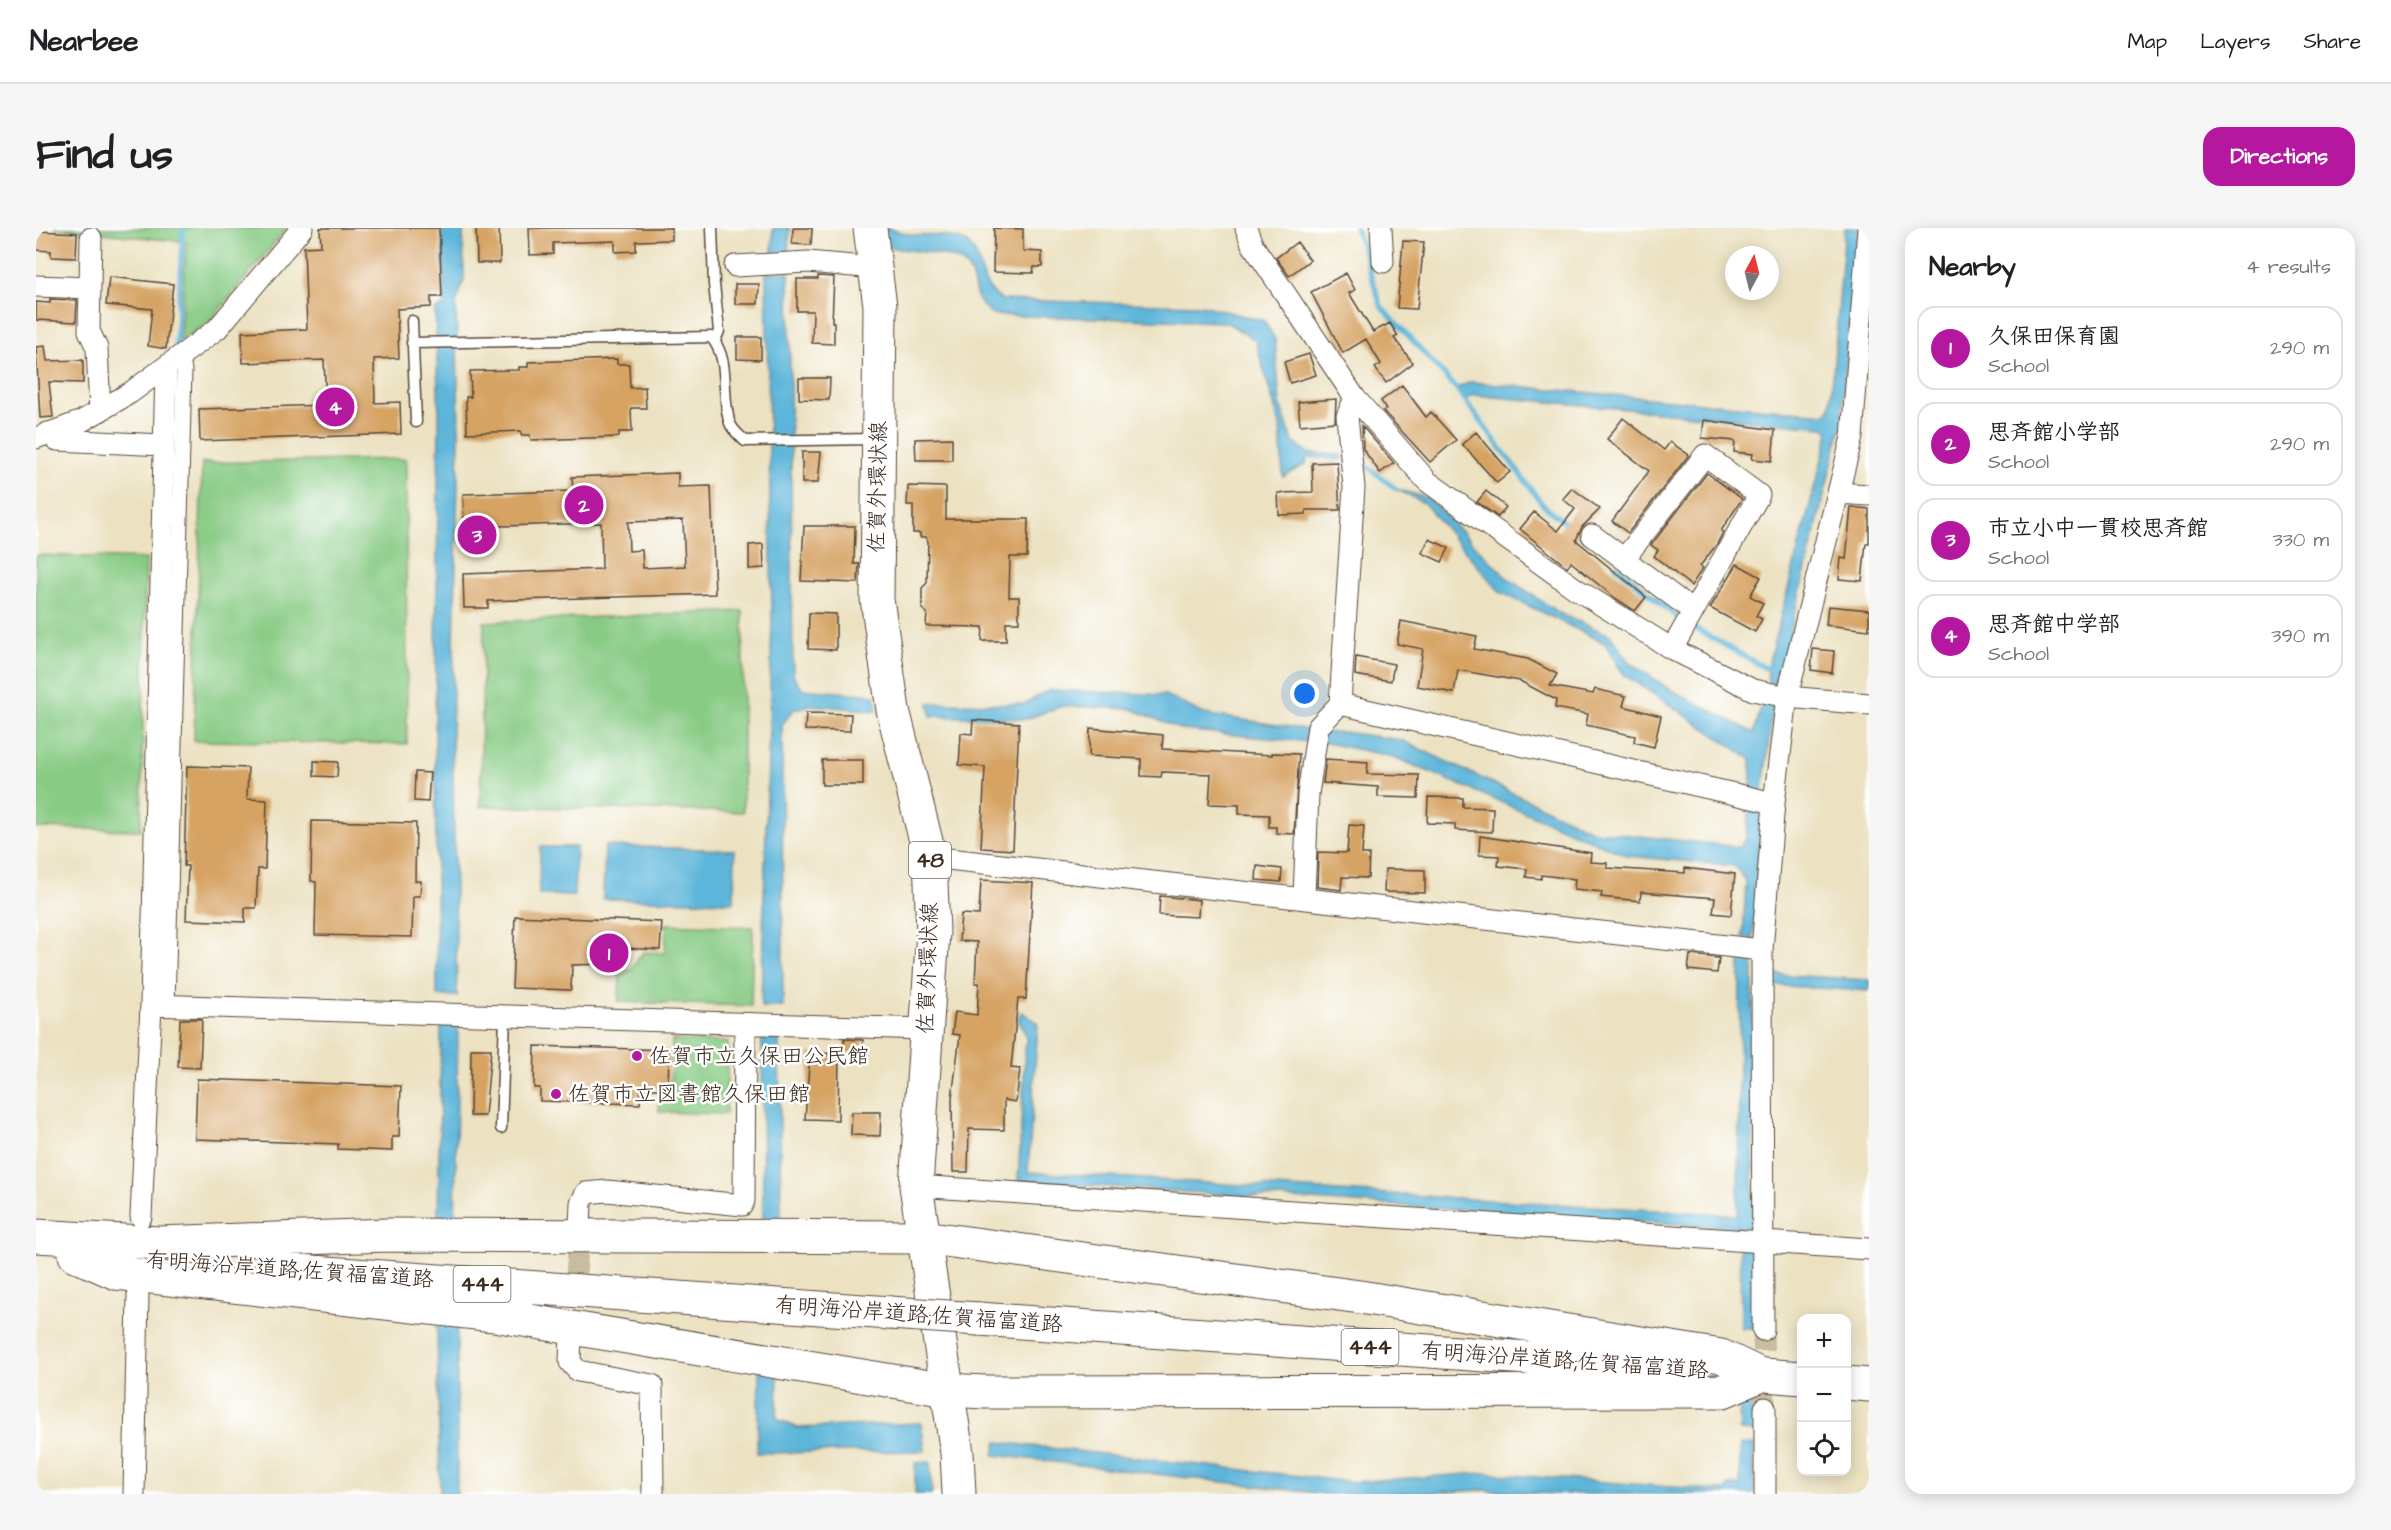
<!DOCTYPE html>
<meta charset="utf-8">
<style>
body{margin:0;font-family:"Architects Daughter","Klee One",sans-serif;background:#f6f6f6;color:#202124}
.controls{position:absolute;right:18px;bottom:18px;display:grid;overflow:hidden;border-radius:12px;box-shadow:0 3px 15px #0003}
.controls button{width:54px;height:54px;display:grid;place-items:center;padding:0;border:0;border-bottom:2px solid #e0e0e0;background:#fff;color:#202124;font:30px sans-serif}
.compass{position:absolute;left:1689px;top:18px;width:54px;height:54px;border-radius:50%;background:#fff;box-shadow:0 3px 15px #0003;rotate:7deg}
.you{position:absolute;left:1269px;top:466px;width:21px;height:21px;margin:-15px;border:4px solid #fff;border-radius:50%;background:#1a73e8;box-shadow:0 0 0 9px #1a73e833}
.badge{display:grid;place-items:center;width:39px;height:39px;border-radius:50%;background:#b5179e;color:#fff;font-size:20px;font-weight:700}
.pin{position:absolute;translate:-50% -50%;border:3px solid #fff;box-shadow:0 2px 6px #0006}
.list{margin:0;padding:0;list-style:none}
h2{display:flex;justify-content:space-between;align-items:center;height:78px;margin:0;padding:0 24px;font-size:26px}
h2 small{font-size:20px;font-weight:400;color:#757577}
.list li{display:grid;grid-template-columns:39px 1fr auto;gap:18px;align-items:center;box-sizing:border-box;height:84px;margin:0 12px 12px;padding:0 12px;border:2px solid #e0e0e0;border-radius:18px}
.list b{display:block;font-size:22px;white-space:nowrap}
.list p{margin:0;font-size:20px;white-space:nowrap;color:#757577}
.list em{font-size:20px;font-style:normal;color:#757577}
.icon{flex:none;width:33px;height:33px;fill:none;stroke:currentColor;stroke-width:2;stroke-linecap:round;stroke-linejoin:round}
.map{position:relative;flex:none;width:1833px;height:1266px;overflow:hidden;border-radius:18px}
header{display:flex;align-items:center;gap:36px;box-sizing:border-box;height:84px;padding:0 30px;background:#fff;border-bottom:2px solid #e0e0e0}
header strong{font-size:28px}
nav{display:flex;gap:33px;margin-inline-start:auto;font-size:21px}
.intro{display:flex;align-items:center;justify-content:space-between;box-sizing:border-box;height:144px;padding:0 36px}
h1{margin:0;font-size:42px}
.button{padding:15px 27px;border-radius:18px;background:#b5179e;color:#fff;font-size:21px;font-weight:700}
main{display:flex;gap:36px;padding:0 36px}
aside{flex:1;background:#fff;border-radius:18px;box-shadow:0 3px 15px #0003}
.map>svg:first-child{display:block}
.green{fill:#88cb84;stroke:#627a51;stroke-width:1.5}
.water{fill:#5db6da;stroke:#4c707c;stroke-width:1.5}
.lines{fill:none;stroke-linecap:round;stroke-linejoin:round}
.stream{stroke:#5db6da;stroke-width:5}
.building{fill:#d6a363;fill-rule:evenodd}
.minor-tunnel{stroke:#c9bda1;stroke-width:21;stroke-dasharray:21 10;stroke-linecap:butt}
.service-casing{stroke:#564637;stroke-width:13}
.pedestrian-casing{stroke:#564637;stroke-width:17}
.minor-casing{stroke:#564637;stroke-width:23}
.primary-casing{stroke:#564637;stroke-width:35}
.motorway-casing{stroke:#564637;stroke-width:35}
.service{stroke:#fff;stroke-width:10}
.pedestrian{stroke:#fff;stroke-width:15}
.minor{stroke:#fff;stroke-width:21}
.primary{stroke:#fff;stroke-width:33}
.motorway{stroke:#fff;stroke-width:33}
.motorway-bridge-casing{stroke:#564637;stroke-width:35;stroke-linecap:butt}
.motorway-bridge{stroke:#fff;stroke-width:33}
.poi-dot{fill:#b5179e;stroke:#fff;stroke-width:2}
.labels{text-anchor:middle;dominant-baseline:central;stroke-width:5;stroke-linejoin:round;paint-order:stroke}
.shield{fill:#fff;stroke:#766a62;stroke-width:1.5}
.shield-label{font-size:21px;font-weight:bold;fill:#3b2a1e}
.street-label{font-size:22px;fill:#3b2a1e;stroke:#fff}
.poi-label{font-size:22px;fill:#3b2a1e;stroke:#fff;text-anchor:start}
</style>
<header>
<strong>Nearbee</strong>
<nav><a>Map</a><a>Layers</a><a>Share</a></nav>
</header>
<div class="intro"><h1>Find us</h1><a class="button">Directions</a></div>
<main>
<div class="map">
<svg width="1833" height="1266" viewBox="0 0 1833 1266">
<rect width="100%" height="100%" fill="#fff"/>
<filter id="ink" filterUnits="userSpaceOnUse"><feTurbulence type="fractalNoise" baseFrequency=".0167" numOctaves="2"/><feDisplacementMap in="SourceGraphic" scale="12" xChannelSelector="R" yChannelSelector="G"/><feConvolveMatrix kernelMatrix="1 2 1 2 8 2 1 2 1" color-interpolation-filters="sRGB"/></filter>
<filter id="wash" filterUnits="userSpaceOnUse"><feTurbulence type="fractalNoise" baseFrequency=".008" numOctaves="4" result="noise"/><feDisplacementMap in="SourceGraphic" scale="24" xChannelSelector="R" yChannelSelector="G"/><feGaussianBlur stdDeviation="1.35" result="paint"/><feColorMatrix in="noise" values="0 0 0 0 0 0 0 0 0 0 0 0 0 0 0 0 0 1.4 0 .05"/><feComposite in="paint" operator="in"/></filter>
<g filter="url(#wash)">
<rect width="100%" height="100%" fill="#ece2c2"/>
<path class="green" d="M 18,0 L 251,0 L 174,93 L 144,113 L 150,14 Z
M 370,231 L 371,516 L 158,513 L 166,235 Z
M 0,327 L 110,331 L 105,602 L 0,600 Z
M 707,383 L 707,584 L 444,578 L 448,394 Z
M 630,696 L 717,699 L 715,778 L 583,774 L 584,743 L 594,743 L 607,724 L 629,725 Z
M 636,812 L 692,814 L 690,886 L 623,884 L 624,864 L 634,864 Z"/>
<path class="water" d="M 406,0 L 427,0 L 428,51 L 420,76 L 423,207 L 416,504 L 421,768 L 401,768 L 399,505 L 403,188 L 399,82 L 408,78 Z
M 737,0 L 754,0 L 752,29 L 736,29 Z
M 845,0 C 859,0 864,5 876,7 C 894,9 926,3 937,22 C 949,42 944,59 966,72 L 1165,77 L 1228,93 L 1239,111 L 1244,177 L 1257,214 L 1272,225 L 1306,227 L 1306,232 L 1271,229 L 1270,236 L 1247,249 L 1244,197 L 1219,112 L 1190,94 L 956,87 C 932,68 943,55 931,39 C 919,24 868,22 850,19 Z
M 1809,0 L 1822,0 L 1806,186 L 1812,188 L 1809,201 L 1804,203 L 1741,457 L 1732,455 L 1731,441 L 1793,204 L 1787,199 L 1437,167 L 1429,172 L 1420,160 L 1435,154 L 1789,186 L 1794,181 Z
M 753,44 L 757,447 L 766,461 L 839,467 L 841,483 L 775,477 L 757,482 L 746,497 L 747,779 L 725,779 L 736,389 L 730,45 Z
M 1360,261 L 1392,270 L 1470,349 L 1523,385 L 1574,407 L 1593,434 L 1632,460 L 1718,505 L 1726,476 L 1737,477 L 1727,563 L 1715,561 L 1715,531 L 1587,446 L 1569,415 L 1464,364 L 1388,275 Z
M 1013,462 L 1129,467 L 1168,486 L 1275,502 L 1272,514 L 1146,502 L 1096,481 L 1026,478 L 990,491 L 895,488 L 893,475 L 988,476 Z
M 1308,504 L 1365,512 L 1557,603 L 1704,619 L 1710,610 L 1714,577 L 1726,580 L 1717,712 L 1707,710 L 1710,653 L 1699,638 L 1592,628 L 1358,529 L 1286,514 L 1286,505 Z
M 569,618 L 699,622 L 698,674 L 567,671 Z
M 504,619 L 540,619 L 538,668 L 503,667 Z
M 1704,728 L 1717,730 L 1717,1007 L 1704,1005 L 1703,1000 L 982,953 L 990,808 L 982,790 L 986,784 L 1002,795 L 992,944 L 1702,987 Z
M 1733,746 L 1833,752 L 1833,763 L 1732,757 Z
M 405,796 L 422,797 L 419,995 L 402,996 Z
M 726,808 L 743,809 L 745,997 L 727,997 Z
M 1704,1020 L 1717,1021 L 1718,1100 L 1705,1100 Z
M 401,1096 L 421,1097 L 421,1266 L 404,1266 Z
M 723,1142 L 742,1145 L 741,1191 L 762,1200 L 885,1195 L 889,1223 L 721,1225 Z
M 1703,1174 L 1719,1175 L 1719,1204 L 1704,1203 Z
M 961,1214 L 1316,1254 L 1447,1245 L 1691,1263 L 1693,1258 L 1704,1258 L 1704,1216 L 1718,1217 L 1718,1266 L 1518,1266 L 1446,1262 L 1376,1266 L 1289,1266 L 958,1227 Z
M 894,1234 L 896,1266 L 879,1266 L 879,1235 Z"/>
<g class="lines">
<path class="stream" d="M 1320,0 L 1345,78 L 1420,160 L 1507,277 L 1550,312
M 140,117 L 147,0
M 1323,232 L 1360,261
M 1580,338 L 1643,391
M 1660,401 L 1731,441"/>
</g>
<g id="blocks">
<path class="building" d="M 284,0 L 403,0 L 406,69 L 395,69 L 395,79 L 361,81 L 363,130 L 338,131 L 339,175 L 364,174 L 365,206 L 164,213 L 163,181 L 290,177 L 288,132 L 207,135 L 206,104 L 271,101 L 268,19 L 285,18 Z
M 440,0 L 463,0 L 464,35 L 441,35 Z
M 493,0 L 636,0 L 636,12 L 600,13 L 600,23 L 579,24 L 579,13 L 517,15 L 517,26 L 494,27 Z
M 757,0 L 776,0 L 775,17 L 756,16 Z
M 958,0 L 987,1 L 987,23 L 1006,24 L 1006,39 L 998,39 L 997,45 L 957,44 Z
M 0,3 L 41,5 L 40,30 L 15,29 L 15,23 L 0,22 Z
M 1367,13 L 1388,14 L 1381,81 L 1361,80 Z
M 1261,14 L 1274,32 L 1253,48 L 1240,30 Z
M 1310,45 L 1319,62 L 1313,65 L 1337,104 L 1354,95 L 1362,108 L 1358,110 L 1377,135 L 1350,155 L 1339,140 L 1345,136 L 1330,111 L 1307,125 L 1275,64 Z
M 782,48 L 798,49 L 796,94 L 798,94 L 798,116 L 776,115 L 777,83 L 761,83 L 761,51 L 782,51 Z
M 73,49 L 137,56 L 130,121 L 112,118 L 116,81 L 70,77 Z
M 699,56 L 723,56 L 722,76 L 699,76 Z
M 14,71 L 41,72 L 40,94 L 0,92 L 0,74 L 14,75 Z
M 701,109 L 725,109 L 725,132 L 701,131 Z
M 9,118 L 11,133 L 47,132 L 47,155 L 13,154 L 17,189 L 4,190 L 0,119 Z
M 1273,126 L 1280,147 L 1254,155 L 1248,134 Z
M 581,131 L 581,136 L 593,136 L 594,160 L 609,159 L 610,180 L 595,180 L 596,204 L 583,204 L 583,209 L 495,212 L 494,207 L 485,207 L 485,203 L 431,205 L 430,169 L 435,169 L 434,143 L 483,142 L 483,139 L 492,139 L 492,134 Z
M 763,150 L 794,150 L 793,172 L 763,171 Z
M 1366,157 L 1390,189 L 1395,184 L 1420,212 L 1394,234 L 1347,183 L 1350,181 L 1345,173 Z
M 1300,171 L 1299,194 L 1264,197 L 1262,174 Z
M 1587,190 L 1628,222 L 1634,214 L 1653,227 L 1592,305 L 1576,293 L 1613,243 L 1571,211 Z
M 1668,192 L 1739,202 L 1736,233 L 1716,231 L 1717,226 L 1698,224 L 1699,213 L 1666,210 Z
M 1326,198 L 1358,235 L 1344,245 L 1327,221 Z
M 1440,204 L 1474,244 L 1461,255 L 1426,216 Z
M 916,210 L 916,232 L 880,232 L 879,211 Z
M 766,224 L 785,224 L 782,255 L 766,255 Z
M 1301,234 L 1304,282 L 1270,282 L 1270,286 L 1243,287 L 1242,265 L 1277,264 L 1276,235 Z
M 642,245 L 642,259 L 675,258 L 679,366 L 452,373 L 452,380 L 428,380 L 427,346 L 566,341 L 565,295 L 428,299 L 427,266 L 537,263 L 536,249 ZM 647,292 L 649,338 L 607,340 L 606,322 L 593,323 L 592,294 Z
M 1671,245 L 1706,271 L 1685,303 L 1687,304 L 1681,316 L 1664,338 L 1667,340 L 1655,358 L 1618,328 L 1622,322 L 1615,317 Z
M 872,258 L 910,259 L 910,291 L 992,291 L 991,329 L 974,329 L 973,369 L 983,369 L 983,394 L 970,394 L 970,413 L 946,413 L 947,399 L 890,398 L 891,385 L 886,381 L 886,360 L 891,355 L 892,313 L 890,309 L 884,309 L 884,305 L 877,305 L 877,277 L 871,277 Z
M 1536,260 L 1564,281 L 1546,299 L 1540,312 L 1610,369 L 1599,383 L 1579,370 L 1535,334 L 1531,339 L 1484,301 L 1498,284 L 1522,303 L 1539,281 L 1527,271 Z
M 1450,263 L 1470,279 L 1462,289 L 1441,274 Z
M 1815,279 L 1833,281 L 1833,315 L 1830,315 L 1826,353 L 1803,351 L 1805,330 L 1810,331 Z
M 768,298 L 819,298 L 818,336 L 823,336 L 822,355 L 765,353 Z
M 1393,311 L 1413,320 L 1406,334 L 1386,325 Z
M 727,316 L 728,340 L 713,341 L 713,317 Z
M 1701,336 L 1725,349 L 1714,368 L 1727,375 L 1720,388 L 1726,391 L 1719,404 L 1674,380 Z
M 1792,378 L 1833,382 L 1833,402 L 1790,397 Z
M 773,385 L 800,386 L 800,422 L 772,421 Z
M 1365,393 L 1441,408 L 1438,421 L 1492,431 L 1521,446 L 1514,458 L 1557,466 L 1559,461 L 1590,468 L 1587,478 L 1625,488 L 1618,519 L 1598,514 L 1599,508 L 1550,497 L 1552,486 L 1519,480 L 1520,472 L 1484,453 L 1422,442 L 1418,465 L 1381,458 L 1387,421 L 1361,416 Z
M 1777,421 L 1798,423 L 1796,445 L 1775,442 Z
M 1320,429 L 1358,436 L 1355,453 L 1319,447 Z
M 770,485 L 815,486 L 814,503 L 769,502 Z
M 937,492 L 983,495 L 977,622 L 945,620 L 949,539 L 923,537 L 925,505 L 936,506 Z
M 1054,500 L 1127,507 L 1126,521 L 1236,527 L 1236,525 L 1263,526 L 1258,606 L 1240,605 L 1240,599 L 1233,599 L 1233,587 L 1203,586 L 1203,577 L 1173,576 L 1175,546 L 1126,544 L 1125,549 L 1105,548 L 1105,531 L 1053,528 Z
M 1290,531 L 1332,534 L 1331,546 L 1383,547 L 1382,570 L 1342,569 L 1342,559 L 1287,555 Z
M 786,532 L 827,532 L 827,557 L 786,557 Z
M 278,533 L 302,534 L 301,549 L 278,548 Z
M 151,538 L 212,540 L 211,571 L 231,572 L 229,641 L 222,641 L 220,680 L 209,680 L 209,694 L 150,692 L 152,638 L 148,638 Z
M 379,544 L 394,545 L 392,574 L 378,573 Z
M 1392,569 L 1427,570 L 1427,579 L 1457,580 L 1456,604 L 1419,602 L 1419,596 L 1391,595 Z
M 276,593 L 380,595 L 379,653 L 385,653 L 384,668 L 377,668 L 376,709 L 279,707 L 280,654 L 275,653 Z
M 1313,597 L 1328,598 L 1326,626 L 1333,626 L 1332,650 L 1306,649 L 1305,662 L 1281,659 L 1282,624 L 1311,625 Z
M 1444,608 L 1555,625 L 1554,634 L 1571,635 L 1571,640 L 1649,645 L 1649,640 L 1699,646 L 1695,687 L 1677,685 L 1679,670 L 1605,664 L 1604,673 L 1565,669 L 1566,664 L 1538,661 L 1539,651 L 1505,647 L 1505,651 L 1490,649 L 1491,641 L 1462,638 L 1463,628 L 1443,627 Z
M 1221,638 L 1246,641 L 1245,654 L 1220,652 Z
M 1349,641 L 1389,642 L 1389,665 L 1348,664 Z
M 945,652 L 997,655 L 990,771 L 982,771 L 975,840 L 984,841 L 980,874 L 968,872 L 968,902 L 933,901 L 932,944 L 917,944 L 916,870 L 924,807 L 916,806 L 919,784 L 941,787 L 943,755 L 939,755 L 941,714 L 923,713 L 925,686 L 943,687 Z
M 1124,668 L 1163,672 L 1162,689 L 1123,687 Z
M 479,688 L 626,694 L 624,722 L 589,720 L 573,736 L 536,737 L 535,762 L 476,760 Z
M 1654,727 L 1683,730 L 1681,745 L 1652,742 Z
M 144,791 L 166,791 L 164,840 L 142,839 Z
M 808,811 L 827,812 L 826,826 L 808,825 Z
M 499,818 L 633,822 L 632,861 L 605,861 L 604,876 L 504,873 L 504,860 L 498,860 Z
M 435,821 L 455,821 L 449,888 L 434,888 Z
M 774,825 L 803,826 L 802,892 L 769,891 Z
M 161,851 L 365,858 L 363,909 L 356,909 L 356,923 L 302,921 L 302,916 L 159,911 Z
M 816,884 L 845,884 L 844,908 L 815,907 Z"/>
</g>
</g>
<g filter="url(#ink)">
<use href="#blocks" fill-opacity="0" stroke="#564637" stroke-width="1.5"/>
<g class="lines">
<path class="minor-tunnel" d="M 1727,1102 L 1729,1180
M 535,1107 L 544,998"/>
<g class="service-casing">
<path id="service" d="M 676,0 L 678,56 L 683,103 L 679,113
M 376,93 L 380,194
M 376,115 L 675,109 C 696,133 684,169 694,195 C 696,202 704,208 709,213 L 840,211
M 465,900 L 469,789"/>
</g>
<g class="pedestrian-casing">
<path id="pedestrian" d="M 131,778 L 148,142 L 145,127"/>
</g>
<g class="minor-casing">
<path id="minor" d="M 1210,0 L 1216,16 L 1319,170 L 1391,253 L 1540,361 L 1636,421 L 1717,462 L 1751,469 L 1833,476
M 1345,0 L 1347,34
M 55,10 L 53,103 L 61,120 L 64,183
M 699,38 L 772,34 L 839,40
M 0,58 L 54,60
M 11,205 L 21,212 L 127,217
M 0,210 L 46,193 L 94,165 L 181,101 L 266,0
M 1802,265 L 1833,267
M 1556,307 L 1657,383
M 1588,331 L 1669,227 L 1723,267 L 1636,421
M 1304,476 L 1738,575
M 894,629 L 1726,722
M 1268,669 L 1272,566 L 1282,499 L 1304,476 L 1318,259 L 1311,188 L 1319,170
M 115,777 L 890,801
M 880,958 L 1833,1021
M 105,989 L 115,777 L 130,139
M 544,998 L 545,975 L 550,965 L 571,963 L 706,977 L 708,973 L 709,796
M 1727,1102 L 1726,722 L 1738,575 L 1751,469 L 1816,209 L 1832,0
M 535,1107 L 534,1134 L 542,1143 L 616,1157 L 617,1266
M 98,1266 L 102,1067
M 1729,1266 L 1729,1180"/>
</g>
<g class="primary-casing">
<path id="primary" d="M 834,0 L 844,78 L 841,371 L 857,482 L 894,629 L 897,704 L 880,958 L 921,1225 L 923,1266"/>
</g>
<g class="motorway-casing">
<path id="motorway" d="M 0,1008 L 123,1015 L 351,1007 L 887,1009 L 1324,1069 L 1685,1128 L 1725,1147
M 39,1027 L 80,1045 L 458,1087 L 911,1162 L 949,1164 L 1687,1163 L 1725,1147
M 235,1041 L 854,1085
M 943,1091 L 1647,1141
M 1705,1145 L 1766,1150
M 1810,1155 L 1833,1157"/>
</g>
<use href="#service" class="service"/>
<use href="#pedestrian" class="pedestrian"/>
<use href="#minor" class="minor"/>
<use href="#primary" class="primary"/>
<use href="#motorway" class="motorway"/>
<g class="motorway-bridge-casing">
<path id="motorway-bridge" d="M 854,1085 L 943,1091"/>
</g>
<use href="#motorway-bridge" class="motorway-bridge"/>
</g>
</g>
<g class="poi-dot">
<circle cx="601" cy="828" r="6"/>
<circle cx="520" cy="866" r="6"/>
</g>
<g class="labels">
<g class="shield">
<rect x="873" y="614" width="42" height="36" rx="4.5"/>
<rect x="417.5" y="1038" width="57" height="36" rx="4.5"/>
<rect x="1305.5" y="1101" width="57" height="36" rx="4.5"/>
</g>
<g class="shield-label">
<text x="894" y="632">48</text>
<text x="446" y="1056">444</text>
<text x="1334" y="1119">444</text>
</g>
<g class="street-label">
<text transform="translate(842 259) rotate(-89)">佐賀外環状線</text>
<text transform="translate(892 740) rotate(-88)">佐賀外環状線</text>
<text transform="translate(254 1042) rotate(4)">有明海沿岸道路;佐賀福富道路</text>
<text transform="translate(883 1087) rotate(4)">有明海沿岸道路;佐賀福富道路</text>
<text transform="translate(1529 1133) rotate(4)">有明海沿岸道路;佐賀福富道路</text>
</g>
<g class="poi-label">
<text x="613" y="828">佐賀市立久保田公民館</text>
<text x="532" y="866">佐賀市立図書館久保田館</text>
</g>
</g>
</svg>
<div class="controls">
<button>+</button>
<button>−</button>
<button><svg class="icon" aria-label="locate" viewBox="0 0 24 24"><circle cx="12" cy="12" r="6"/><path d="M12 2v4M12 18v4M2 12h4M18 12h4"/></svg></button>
</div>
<svg class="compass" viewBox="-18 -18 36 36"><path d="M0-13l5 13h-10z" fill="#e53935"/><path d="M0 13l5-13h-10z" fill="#757577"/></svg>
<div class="you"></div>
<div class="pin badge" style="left:573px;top:725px">1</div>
<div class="pin badge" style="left:548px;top:277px">2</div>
<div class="pin badge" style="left:441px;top:307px">3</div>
<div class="pin badge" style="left:299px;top:179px">4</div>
</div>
<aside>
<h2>Nearby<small>4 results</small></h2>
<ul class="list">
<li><span class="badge">1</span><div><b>久保田保育園</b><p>School</p></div><em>290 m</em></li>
<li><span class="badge">2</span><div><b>思斉館小学部</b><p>School</p></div><em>290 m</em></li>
<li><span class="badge">3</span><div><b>市立小中一貫校思斉館</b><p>School</p></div><em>330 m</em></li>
<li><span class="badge">4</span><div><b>思斉館中学部</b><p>School</p></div><em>390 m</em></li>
</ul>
</aside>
</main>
